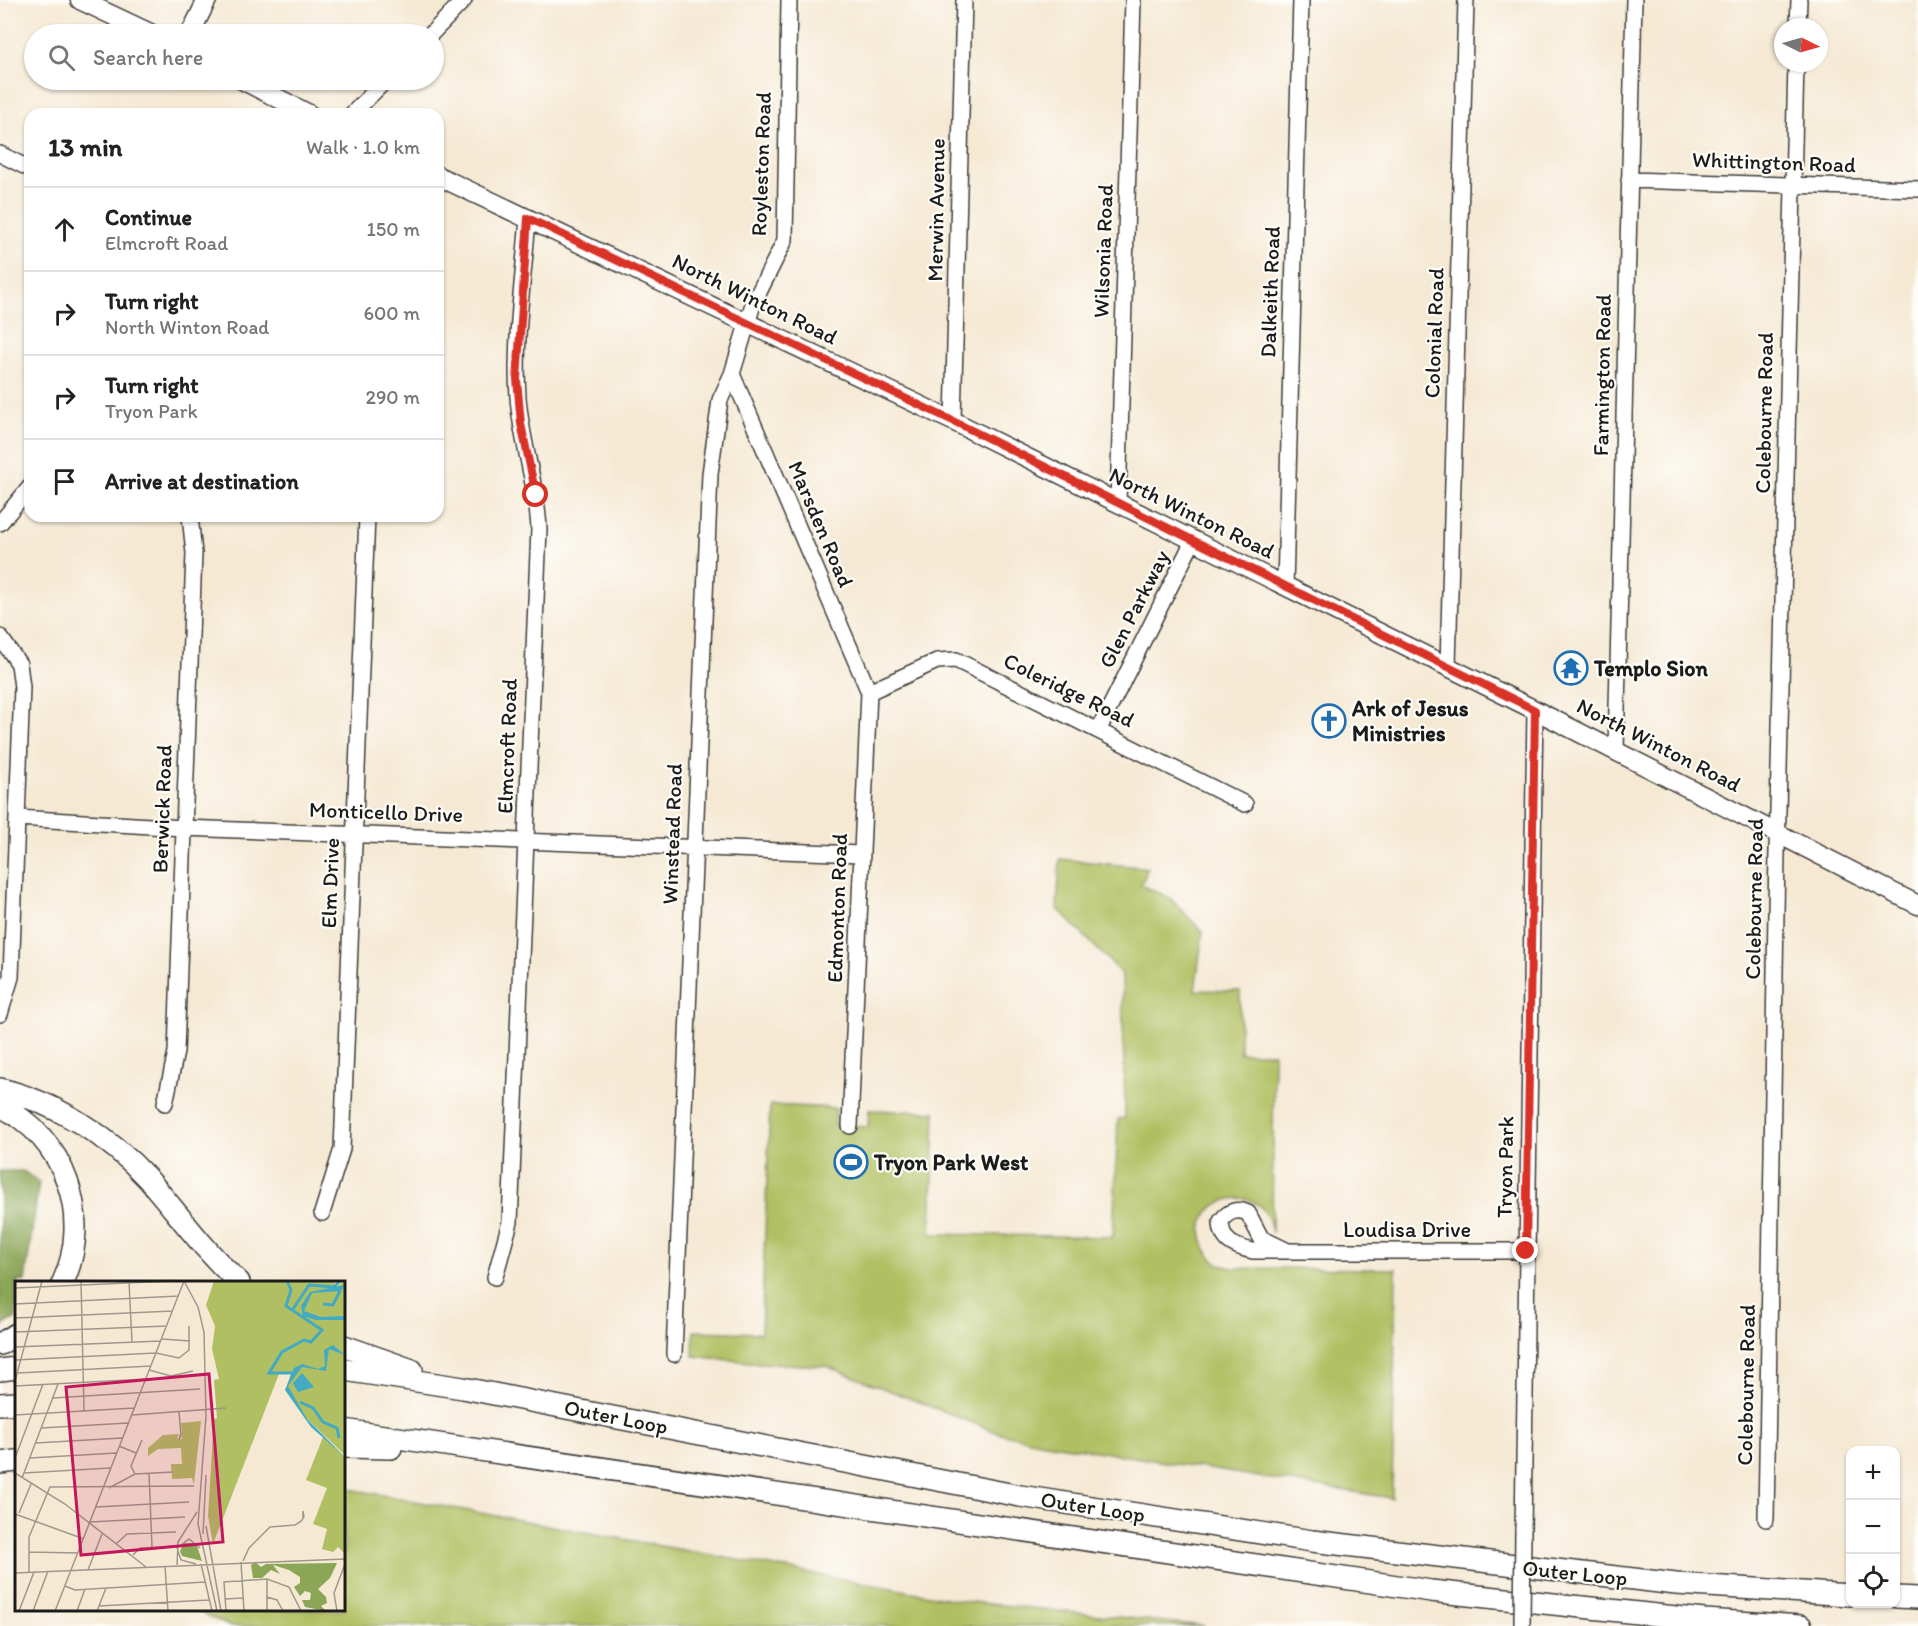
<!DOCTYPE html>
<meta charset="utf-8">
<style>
body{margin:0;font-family:Itim,sans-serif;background:#f6f6f6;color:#222}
.controls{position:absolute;right:18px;bottom:18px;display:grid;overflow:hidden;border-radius:12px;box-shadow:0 2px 4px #0004}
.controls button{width:54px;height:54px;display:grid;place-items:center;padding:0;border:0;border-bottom:2px solid #e0e0e0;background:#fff;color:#222;font:30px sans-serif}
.compass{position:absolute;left:1774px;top:18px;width:54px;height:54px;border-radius:50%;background:#fff;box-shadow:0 2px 4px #0004;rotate:95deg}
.stop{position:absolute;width:18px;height:18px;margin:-14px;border:4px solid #d93025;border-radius:50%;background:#fff}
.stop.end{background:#d93025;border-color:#fff;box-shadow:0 2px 6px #0008}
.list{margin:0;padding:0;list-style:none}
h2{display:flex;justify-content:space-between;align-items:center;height:78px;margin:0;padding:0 24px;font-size:26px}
h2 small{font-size:20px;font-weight:400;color:#767676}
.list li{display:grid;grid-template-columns:39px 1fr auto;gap:18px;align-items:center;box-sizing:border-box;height:84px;padding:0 24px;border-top:2px solid #e0e0e0}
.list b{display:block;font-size:22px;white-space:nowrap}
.list p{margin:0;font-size:20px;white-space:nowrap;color:#767676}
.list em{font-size:20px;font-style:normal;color:#767676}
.icon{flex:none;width:33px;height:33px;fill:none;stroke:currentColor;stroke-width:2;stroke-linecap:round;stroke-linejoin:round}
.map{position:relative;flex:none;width:1918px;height:1626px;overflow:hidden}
.search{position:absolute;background:#fff;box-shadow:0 2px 4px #0004;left:24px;top:24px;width:420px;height:66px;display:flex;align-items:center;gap:15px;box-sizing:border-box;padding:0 21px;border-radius:33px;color:#767676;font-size:22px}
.panel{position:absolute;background:#fff;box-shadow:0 2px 4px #0004;left:24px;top:108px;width:420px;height:414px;border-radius:18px}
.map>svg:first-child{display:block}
.green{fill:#b0bf62;stroke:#666e3f;stroke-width:1.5}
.forest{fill:#8ca658;stroke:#54613a;stroke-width:1.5}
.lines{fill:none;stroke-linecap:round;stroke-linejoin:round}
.minor-casing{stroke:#3d3b38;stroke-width:18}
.major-casing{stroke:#3d3b38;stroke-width:21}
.highway-casing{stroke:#3d3b38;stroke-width:24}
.minor{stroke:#fff;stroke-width:15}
.major{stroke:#fff;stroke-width:18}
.highway{stroke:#fff;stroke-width:21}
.minor-bridge-casing{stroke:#3d3b38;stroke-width:18;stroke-linecap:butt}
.minor-bridge{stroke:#fff;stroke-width:15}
.route{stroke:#d93025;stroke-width:8}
.labels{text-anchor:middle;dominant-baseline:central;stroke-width:4.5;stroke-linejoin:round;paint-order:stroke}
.street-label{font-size:22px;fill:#1c1c1c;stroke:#fdfcf7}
.poi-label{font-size:22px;font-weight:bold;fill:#1c1c1c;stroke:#fdfcf7;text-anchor:start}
.inset-river{fill:none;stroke:#43aac3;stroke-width:3}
.inset-road{fill:none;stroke:#9e978a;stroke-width:1.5}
.view{fill:#c2185b;fill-opacity:0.15;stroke:#c2185b;stroke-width:3}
.inset-edge{fill:none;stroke:#1c1c1c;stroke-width:3}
</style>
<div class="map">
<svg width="1918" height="1626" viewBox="0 0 1918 1626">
<rect width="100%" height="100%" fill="#fdfcf7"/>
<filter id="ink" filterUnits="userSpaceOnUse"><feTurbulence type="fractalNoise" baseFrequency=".0167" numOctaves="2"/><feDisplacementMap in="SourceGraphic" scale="12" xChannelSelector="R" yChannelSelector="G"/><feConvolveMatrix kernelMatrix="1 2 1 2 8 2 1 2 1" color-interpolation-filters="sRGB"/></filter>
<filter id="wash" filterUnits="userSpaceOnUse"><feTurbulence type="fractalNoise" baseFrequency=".008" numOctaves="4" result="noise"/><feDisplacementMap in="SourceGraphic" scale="24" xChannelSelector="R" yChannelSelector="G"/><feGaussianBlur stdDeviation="1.35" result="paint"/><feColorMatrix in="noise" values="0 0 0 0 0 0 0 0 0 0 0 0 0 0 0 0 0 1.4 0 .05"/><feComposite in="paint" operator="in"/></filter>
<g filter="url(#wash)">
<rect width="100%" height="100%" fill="#f5e9d4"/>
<path class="green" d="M 1060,859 L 1148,868 L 1141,885 L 1170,898 L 1203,932 L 1195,990 L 1240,991 L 1240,1053 L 1274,1053 L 1272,1233 C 1266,1174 1184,1198 1205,1247 C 1210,1260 1220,1266 1233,1268 L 1396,1269 L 1392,1498 L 1039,1442 L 999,1433 L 826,1366 L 759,1363 L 693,1356 L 694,1331 L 761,1333 L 770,1105 L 836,1108 L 835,1125 L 868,1127 L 869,1110 L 935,1112 L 931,1234 L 1113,1237 L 1118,1119 L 1125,1118 L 1122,974 L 1057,908 Z
M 344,1488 L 962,1601 L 1205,1626 L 229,1626 L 195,1610 L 344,1610 Z"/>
<path class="forest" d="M 0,1171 L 23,1171 L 39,1182 L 25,1281 L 16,1282 L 16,1318 L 0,1327 Z"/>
</g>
<g filter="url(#ink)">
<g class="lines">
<g class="minor-casing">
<path id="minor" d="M 1798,27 L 1799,0
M 431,34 L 464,0
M 352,114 L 386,80
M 0,154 L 30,169
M 1629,180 L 1918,189
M 732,374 L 869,692 L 850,1126
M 953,421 L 964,0
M 1118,503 L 1133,0
M 0,523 L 30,487
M 1285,586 L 1301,0
M 0,637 L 19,664 L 22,687 L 11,977 L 0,1014
M 1448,666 L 1466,0
M 869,692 L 937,661 L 956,660 L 1245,804
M 1099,729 L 1193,541
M 1616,750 L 1634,0
M 17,818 L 184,828 L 861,854
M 165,1103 L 176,1052 L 194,553 L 190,516
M 322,1213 L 342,1149 L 367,516
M 1288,1251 L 1261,1238 L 1248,1213 C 1237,1208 1228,1211 1221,1221 C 1221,1242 1235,1247 1253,1251 L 1526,1251
M 495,1277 L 510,1222 L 539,529 C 537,484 521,442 518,397 C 514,338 524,276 528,217
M 674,1354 L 710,474 L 720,400 L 732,374 L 753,304 L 785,240 L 789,0
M 1766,1519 L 1777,852 L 1796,63
M 1523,1530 L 1535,710"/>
</g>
<g class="major-casing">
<path id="major" d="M 80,0 L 152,34
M 190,34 L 207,0
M 242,80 L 309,114
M 438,176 L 953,421 L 1535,710 L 1918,905"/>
</g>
<g class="highway-casing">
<path id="highway" d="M 0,1089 C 55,1102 110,1137 148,1179 C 178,1213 205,1252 239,1282
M 0,1106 C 65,1137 93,1217 63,1282
M 0,1344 L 16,1334
M 344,1346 L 412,1370
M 0,1370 L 16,1368
M 344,1370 L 463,1388 L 1020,1496 L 1312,1541 L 1676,1584 L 1850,1595
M 0,1404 L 16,1403
M 344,1430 L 1431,1591 L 1704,1620 L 1801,1626
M 344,1447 L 391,1448
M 0,1463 L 16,1461
M 1896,1597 L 1918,1598"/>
</g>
<use href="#minor" class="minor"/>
<use href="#major" class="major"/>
<use href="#highway" class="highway"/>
<g class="minor-bridge-casing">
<path id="minor-bridge" d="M 1522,1626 L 1523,1530"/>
</g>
<use href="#minor-bridge" class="minor-bridge"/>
</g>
</g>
<g class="lines" filter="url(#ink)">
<path class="route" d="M 536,495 L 521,424 L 517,379 L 528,218 L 953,421 L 1535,710 L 1526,1251"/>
</g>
<defs>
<g id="temple-ring" transform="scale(1.725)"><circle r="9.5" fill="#fdfcf7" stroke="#1f6fb2" stroke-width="1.5"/><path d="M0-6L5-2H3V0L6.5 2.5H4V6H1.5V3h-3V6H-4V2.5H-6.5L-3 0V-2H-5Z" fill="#1f6fb2"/></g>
<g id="church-ring" transform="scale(1.725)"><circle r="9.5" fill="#fdfcf7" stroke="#1f6fb2" stroke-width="1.5"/><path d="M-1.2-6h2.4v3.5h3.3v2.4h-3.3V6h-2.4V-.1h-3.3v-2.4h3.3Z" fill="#1f6fb2"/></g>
<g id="stadium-ring" transform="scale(1.725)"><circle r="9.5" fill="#fdfcf7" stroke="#1f6fb2" stroke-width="1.5"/><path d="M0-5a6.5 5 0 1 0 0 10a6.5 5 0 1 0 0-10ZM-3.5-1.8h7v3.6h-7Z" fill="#1f6fb2"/></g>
</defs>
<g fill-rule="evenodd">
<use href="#temple-ring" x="1571" y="668"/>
<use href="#church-ring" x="1329" y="721"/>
<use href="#stadium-ring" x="851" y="1162"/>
</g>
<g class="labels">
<g class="street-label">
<text transform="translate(1774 162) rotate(2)">Whittington Road</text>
<text transform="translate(761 164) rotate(-88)">Royleston Road</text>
<text transform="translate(936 210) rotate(-89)">Merwin Avenue</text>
<text transform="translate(1103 251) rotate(-88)">Wilsonia Road</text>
<text transform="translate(1270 292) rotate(-88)">Dalkeith Road</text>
<text transform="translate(755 299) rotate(26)">North Winton Road</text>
<text transform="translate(1434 333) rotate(-88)">Colonial Road</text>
<text transform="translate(1602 375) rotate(-89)">Farmington Road</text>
<text transform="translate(1764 413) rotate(-89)">Colebourne Road</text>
<text transform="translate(1192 513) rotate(26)">North Winton Road</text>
<text transform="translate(821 524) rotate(67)">Marsden Road</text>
<text transform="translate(1134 609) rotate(-63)">Glen Parkway</text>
<text transform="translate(1069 690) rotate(26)">Coleridge Road</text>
<text transform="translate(1659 745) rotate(27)">North Winton Road</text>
<text transform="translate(507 746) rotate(-88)">Elmcroft Road</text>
<text transform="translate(162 809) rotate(-88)">Berwick Road</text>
<text transform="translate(386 812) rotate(2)">Monticello Drive</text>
<text transform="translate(672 834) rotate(-88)">Winstead Road</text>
<text transform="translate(330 883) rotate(-88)">Elm Drive</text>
<text transform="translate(1754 899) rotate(-89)">Colebourne Road</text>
<text transform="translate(837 908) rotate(-88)">Edmonton Road</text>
<text transform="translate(1505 1167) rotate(-89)">Tryon Park</text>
<text x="1407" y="1229">Loudisa Drive</text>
<text transform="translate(1746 1385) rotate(-89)">Colebourne Road</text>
<text transform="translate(616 1417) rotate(11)">Outer Loop</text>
<text transform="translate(1093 1507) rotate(9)">Outer Loop</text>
<text transform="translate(1575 1573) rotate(6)">Outer Loop</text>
</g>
<g class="poi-label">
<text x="1594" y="668">Templo Sion</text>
<text x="1352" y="708">Ark of Jesus<tspan x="1352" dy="25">Ministries</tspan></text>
<text x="874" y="1162">Tryon Park West</text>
</g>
</g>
<g transform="translate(15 1281)">
<rect width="330" height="330" fill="#f5e9d4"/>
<path d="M 199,0 L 322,0 L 319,3 L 322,5 L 330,0 L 330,174 L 290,136 L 272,105 L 276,92 L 264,93 L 198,263 L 193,235 L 199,138 L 202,137 L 199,99 L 204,98 L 197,68 L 200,45 L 191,24 ZM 186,140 L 179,203 L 177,197 L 157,198 L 156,183 L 167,183 L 166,167 L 143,168 L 133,175 L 133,167 L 148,154 L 164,153 L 162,157 L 167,158 L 166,142 ZM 308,156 L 330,176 L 330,273 L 323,266 L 318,271 L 307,268 L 312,248 L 298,243 L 312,207 L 291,199 Z" fill="#b0bf62"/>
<path d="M 169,262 L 181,262 L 187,280 L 167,275 L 165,270 ZM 240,281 L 246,286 L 251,283 L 322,282 L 315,297 L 303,308 L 311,316 L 312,322 L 306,325 L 311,330 L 290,326 L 287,319 L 295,319 L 296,312 L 290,310 L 285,315 L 279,306 L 285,302 L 285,296 L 274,289 L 258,284 L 265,293 L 256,289 L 247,297 L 238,297 L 236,284 Z" fill="#8ca658"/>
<path d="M 330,4 L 326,10 L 297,12 L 289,30 L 306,36 L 330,35 L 330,39 L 301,39 L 288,35 L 286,25 L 295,11 ZM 318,64 L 330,74 L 314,68 L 311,90 L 287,86 L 273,105 L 292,138 L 330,176 L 296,146 L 270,109 L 279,87 L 287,83 L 303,88 L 310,85 L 309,69 ZM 287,92 L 299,106 L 283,111 L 278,102 Z" fill="#43aac3"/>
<path class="inset-river" d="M 272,0 L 276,9 L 271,25 L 307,49 L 296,61 L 289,59 L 267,71 L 254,92 L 277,92M 308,23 L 318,24 L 325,10M 278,28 L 294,4 L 319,6 L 325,0M 285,121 L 298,127 L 308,141 L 322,147 L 324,157"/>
<path class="inset-road" d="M 66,0 L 69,130M 169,0 L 183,26 L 189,51 L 191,135 L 183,243 L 202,330M 114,1 L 117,61M 0,7 L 156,0M 0,23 L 164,15M 0,37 L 158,30M 0,51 L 152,45M 147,58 L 175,60M 0,66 L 146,60M 0,79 L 141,72 L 164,77 L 174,69 L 174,45M 134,89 L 156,95 L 178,90M 3,92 L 136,85M 0,100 L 27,0M 0,105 L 131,98M 38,117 L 185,108M 164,131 L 166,155 L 164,158 L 166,152M 0,134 L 119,127M 117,134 L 211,127M 26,147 L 113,142M 21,162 L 107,157M 104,165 L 121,172M 0,177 L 28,103M 15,177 L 101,172M 0,192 L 50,223 L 131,286M 9,192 L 95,187M 134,192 L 137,266M 120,193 L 116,185 L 127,159M 7,197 L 43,103M 94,207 L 120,193 L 158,191M 81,226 L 174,221M 4,232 L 16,203M 0,233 L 69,258M 75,241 L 170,236M 191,245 L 206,330M 188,253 L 191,194M 101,263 L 112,253 L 161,251M 14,271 L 63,272M 118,274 L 125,267 L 155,266M 228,280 L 234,267 L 255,246 L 280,244 L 285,241 L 287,239 L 288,237 L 289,236 L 288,230 L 288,237M 226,281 L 229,330M 181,283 L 166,279 L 162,267 L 174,258 L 185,267M 186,283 L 197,330M 162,284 L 163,261 L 182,231M 150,285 L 153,330M 73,289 L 87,253M 14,291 L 14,256 L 35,206 L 179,205M 0,292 L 330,278M 252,298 L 252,330M 50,305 L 60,309 L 190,301M 252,316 L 262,319 L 268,330M 210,318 L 228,317M 84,325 L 194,319M 4,330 L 19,291M 18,330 L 33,290M 40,330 L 169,0M 62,330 L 70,308M 82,330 L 91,307M 211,330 L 209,301 L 252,298 L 274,306 L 286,330M 322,330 L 319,312 L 330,283"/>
<path class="view" d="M 194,93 L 208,261 L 66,274 L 51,106 Z"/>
<rect width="330" height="330" class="inset-edge"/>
</g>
</svg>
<div class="controls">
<button>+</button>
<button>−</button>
<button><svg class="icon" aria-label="locate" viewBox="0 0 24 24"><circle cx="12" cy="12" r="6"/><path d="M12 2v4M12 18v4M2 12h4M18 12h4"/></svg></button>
</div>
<svg class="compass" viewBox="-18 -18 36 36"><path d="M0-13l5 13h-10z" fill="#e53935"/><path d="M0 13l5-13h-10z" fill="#767676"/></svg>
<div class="stop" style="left:536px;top:495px"></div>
<div class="stop end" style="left:1526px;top:1251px"></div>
<div class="search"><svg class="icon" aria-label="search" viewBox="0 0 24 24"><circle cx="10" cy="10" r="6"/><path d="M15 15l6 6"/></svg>Search here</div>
<section class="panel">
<h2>13 min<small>Walk · 1.0 km</small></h2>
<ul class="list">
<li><svg class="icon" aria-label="ahead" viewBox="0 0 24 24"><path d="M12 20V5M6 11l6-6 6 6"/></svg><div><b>Continue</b><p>Elmcroft Road</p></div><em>150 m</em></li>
<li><svg class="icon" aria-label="right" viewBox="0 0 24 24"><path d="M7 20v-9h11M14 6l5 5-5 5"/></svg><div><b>Turn right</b><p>North Winton Road</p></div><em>600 m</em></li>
<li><svg class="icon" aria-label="right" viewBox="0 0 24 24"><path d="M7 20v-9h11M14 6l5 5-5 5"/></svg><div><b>Turn right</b><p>Tryon Park</p></div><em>290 m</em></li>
<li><svg class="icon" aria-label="arrive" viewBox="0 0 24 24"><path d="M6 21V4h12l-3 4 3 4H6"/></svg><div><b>Arrive at destination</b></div></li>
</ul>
</section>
</div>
